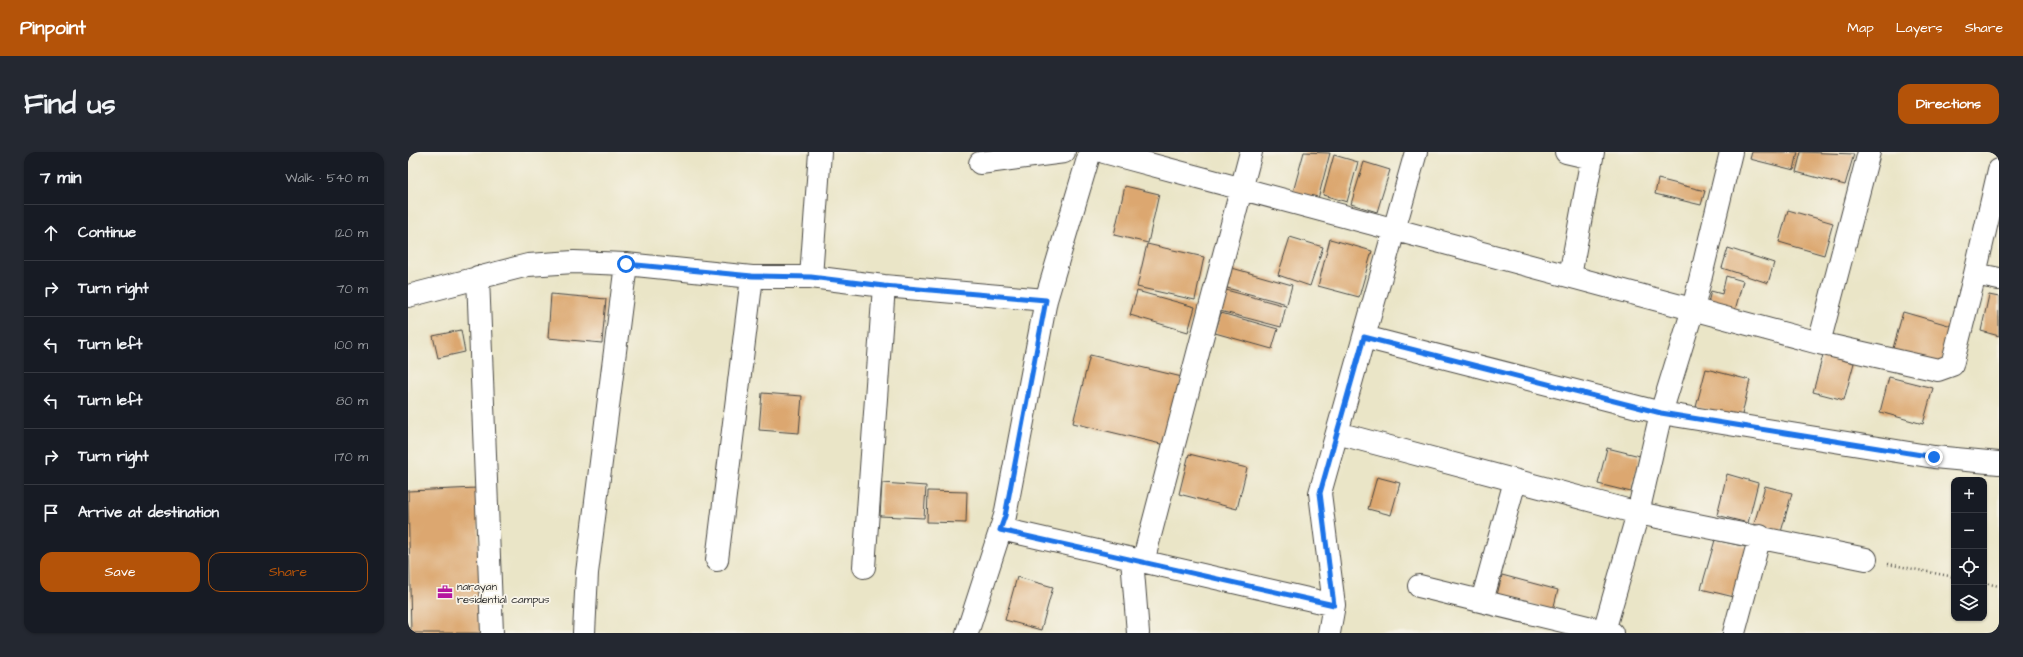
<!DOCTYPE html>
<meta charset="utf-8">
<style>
body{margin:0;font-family:"Architects Daughter",sans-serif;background:#242831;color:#f1f3f6}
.controls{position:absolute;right:12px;bottom:12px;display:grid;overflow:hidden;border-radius:8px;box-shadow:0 1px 3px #0004}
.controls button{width:36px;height:36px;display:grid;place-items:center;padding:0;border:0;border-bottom:1px solid #363941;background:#171b24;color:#f1f3f6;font:20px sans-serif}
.stop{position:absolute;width:12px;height:12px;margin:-9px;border:3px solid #1a73e8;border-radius:50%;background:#fff}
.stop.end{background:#1a73e8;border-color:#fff;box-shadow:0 1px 4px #0008}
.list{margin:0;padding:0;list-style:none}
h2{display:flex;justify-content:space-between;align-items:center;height:52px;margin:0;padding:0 16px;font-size:17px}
h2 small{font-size:13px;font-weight:400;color:#9ea1a6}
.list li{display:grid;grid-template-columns:26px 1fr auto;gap:12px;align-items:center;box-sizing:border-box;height:56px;padding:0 16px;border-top:1px solid #363941}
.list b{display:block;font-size:15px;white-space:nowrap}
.list em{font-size:13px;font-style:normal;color:#9ea1a6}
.actions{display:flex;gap:8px;padding:12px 16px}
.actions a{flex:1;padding:9px 0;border:1px solid #b45309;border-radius:12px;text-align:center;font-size:14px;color:#b45309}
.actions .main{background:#b45309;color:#fff}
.icon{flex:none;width:22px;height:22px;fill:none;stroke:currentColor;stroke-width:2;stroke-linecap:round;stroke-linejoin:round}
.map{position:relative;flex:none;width:1591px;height:481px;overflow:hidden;border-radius:12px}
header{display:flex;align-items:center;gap:24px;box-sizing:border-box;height:56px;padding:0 20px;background:#b45309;color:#fff}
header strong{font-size:19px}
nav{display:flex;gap:22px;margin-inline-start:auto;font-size:14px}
.intro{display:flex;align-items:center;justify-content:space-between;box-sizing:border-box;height:96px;padding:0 24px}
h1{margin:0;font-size:28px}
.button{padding:10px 18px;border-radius:12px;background:#b45309;color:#fff;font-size:14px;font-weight:700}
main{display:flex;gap:24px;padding:0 24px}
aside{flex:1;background:#171b24;border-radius:12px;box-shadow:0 1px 3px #0004}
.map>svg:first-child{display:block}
.building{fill:#dca76f}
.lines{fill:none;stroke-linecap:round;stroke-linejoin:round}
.minor-casing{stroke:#484742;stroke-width:24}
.path{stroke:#484742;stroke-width:2.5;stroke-dasharray:1 3;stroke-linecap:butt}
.minor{stroke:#fff;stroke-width:22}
.route{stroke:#1a73e8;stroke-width:5}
.labels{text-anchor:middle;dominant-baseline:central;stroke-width:3.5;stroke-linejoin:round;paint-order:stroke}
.poi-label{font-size:11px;fill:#2b2b2b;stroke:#f7f3e8;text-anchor:start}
</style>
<header>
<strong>Pinpoint</strong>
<nav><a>Map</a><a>Layers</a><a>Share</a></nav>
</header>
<div class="intro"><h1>Find us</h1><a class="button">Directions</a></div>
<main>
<aside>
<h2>7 min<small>Walk · 540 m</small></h2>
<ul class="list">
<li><svg class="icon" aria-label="ahead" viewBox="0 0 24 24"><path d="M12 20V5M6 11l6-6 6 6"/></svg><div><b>Continue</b></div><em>120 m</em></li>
<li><svg class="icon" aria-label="right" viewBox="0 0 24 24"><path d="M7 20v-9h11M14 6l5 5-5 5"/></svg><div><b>Turn right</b></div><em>70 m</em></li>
<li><svg class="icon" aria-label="left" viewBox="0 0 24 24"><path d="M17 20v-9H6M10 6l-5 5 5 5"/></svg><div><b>Turn left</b></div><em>100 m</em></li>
<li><svg class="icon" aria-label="left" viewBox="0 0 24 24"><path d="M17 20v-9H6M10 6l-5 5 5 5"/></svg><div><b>Turn left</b></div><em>80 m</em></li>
<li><svg class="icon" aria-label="right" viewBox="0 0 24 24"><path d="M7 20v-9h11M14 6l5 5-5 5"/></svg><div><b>Turn right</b></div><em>170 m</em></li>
<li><svg class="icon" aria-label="arrive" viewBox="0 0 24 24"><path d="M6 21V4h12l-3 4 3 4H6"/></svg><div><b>Arrive at destination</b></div></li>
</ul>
<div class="actions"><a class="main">Save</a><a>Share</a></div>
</aside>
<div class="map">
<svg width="1591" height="481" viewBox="0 0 1591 481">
<rect width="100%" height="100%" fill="#f7f3e8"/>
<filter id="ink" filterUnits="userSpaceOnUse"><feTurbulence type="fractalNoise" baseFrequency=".025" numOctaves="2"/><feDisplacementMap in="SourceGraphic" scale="8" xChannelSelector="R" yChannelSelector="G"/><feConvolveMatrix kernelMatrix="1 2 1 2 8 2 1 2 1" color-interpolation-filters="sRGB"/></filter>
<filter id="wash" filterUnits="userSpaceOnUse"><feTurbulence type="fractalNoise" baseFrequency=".012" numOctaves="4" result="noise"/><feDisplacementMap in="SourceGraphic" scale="16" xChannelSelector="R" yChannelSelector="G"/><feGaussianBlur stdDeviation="0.9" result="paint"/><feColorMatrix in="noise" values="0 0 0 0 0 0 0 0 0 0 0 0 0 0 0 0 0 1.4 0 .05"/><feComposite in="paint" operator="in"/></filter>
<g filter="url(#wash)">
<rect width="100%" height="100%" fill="#eae5c7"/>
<g id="blocks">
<path class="building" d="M 896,0 L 922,1 L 910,47 L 885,40 Z
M 1344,0 L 1390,0 L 1386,18 L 1342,7 Z
M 1393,0 L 1446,2 L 1437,33 L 1388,20 Z
M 926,3 L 950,10 L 939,50 L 915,43 Z
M 956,10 L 982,18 L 969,60 L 943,52 Z
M 1250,27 L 1297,39 L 1293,53 L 1247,42 Z
M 717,34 L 751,42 L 740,91 L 706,83 Z
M 1380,58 L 1425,71 L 1416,103 L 1371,90 Z
M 882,85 L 915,95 L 902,134 L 870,123 Z
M 922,87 L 964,99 L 951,145 L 910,134 Z
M 739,92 L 796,105 L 787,148 L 729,135 Z
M 1320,96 L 1366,111 L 1360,131 L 1314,116 Z
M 824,116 L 884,133 L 879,152 L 819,136 Z
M 1318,124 L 1335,129 L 1327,158 L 1300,151 L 1303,139 L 1314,142 Z
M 818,138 L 878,154 L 873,175 L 812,159 Z
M 729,139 L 787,155 L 780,180 L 722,163 Z
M 143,142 L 198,147 L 194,191 L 140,186 Z
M 1581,143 L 1591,145 L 1591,184 L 1573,179 Z
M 1495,160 L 1544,174 L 1533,214 L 1484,200 Z
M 813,161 L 870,177 L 864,197 L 807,181 Z
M 53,178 L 57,200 L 30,206 L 25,184 Z
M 682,203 L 774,225 L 757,293 L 665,271 Z
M 1415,203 L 1446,211 L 1436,248 L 1405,240 Z
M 1298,217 L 1342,228 L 1333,267 L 1288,255 Z
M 1481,225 L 1525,236 L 1515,272 L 1472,260 Z
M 354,241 L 394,244 L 391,281 L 351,278 Z
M 1199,296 L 1232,304 L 1223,340 L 1190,332 Z
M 781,302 L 839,316 L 829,357 L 771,342 Z
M 1319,322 L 1350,331 L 1340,371 L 1309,363 Z
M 969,325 L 992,331 L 983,363 L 960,357 Z
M 474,331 L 518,334 L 516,366 L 472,364 Z
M 1357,334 L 1384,341 L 1373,380 L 1346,372 Z
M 69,336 L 74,481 L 3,481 L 0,339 Z
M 520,339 L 559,340 L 558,371 L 519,370 Z
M 1307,388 L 1339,395 L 1326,445 L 1293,437 Z
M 1094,423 L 1150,438 L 1145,458 L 1089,443 Z
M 609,425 L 645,435 L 633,478 L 597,468 Z"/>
</g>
</g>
<g filter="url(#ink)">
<use href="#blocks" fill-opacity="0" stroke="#484742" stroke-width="1"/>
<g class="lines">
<g class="minor-casing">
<path id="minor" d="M 696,0 L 1411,191 L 1530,218 L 1544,213 L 1567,122 L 1591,127
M 1158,0 L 1184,6
M 572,11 L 656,0
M 1567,122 L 1591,18
M 1162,124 L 1185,0
M 70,125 L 84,481
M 403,125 L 412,0
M 0,144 L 120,113 L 166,110 L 218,112 L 344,125 L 403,125 L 476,134 L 638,148
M 956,185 L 1253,261 L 1526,305 L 1591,311
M 1411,191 L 1461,0
M 929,281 L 1230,361 L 1458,407
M 593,377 L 926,453
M 724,407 L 730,481
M 309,408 L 344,125
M 735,410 L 843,0
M 456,415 L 476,134
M 1011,434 L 1204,481
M 1074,449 L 1107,329
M 1196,479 L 1230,361 L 1253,261 L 1285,157 L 1323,0
M 176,481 L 179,421 L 218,112
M 559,481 L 597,364 L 638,148 L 682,0
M 921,481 L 926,453 L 912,341 L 1008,0
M 1326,481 L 1352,384"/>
</g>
<path class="path" d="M 1480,412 L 1546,425
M 1576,431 L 1591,434"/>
<use href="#minor" class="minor"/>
</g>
</g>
<g class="lines" filter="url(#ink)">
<path class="route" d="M 218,112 L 344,124 L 403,125 L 476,134 L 638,148 L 597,364 L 592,378 L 926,453 L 912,341 L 956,185 L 1253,261 L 1526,305"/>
</g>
<defs>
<g id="office-bare" transform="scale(1.2)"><path d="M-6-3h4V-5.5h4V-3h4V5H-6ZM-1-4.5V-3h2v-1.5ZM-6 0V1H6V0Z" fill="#b5179e" stroke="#f7f3e8" stroke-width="2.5" paint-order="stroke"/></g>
</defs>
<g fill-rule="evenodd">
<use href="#office-bare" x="37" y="440"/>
</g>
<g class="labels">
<g class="poi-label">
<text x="49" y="434">narayan<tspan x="49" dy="13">residential campus</tspan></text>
</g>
</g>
</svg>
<div class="controls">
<button>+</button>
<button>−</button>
<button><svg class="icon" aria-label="locate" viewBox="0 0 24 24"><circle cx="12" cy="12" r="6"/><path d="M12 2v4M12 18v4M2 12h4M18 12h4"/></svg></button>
<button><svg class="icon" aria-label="layers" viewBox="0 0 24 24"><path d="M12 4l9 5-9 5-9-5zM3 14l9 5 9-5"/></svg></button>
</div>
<div class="stop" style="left:218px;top:112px"></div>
<div class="stop end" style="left:1526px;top:305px"></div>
</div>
</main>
